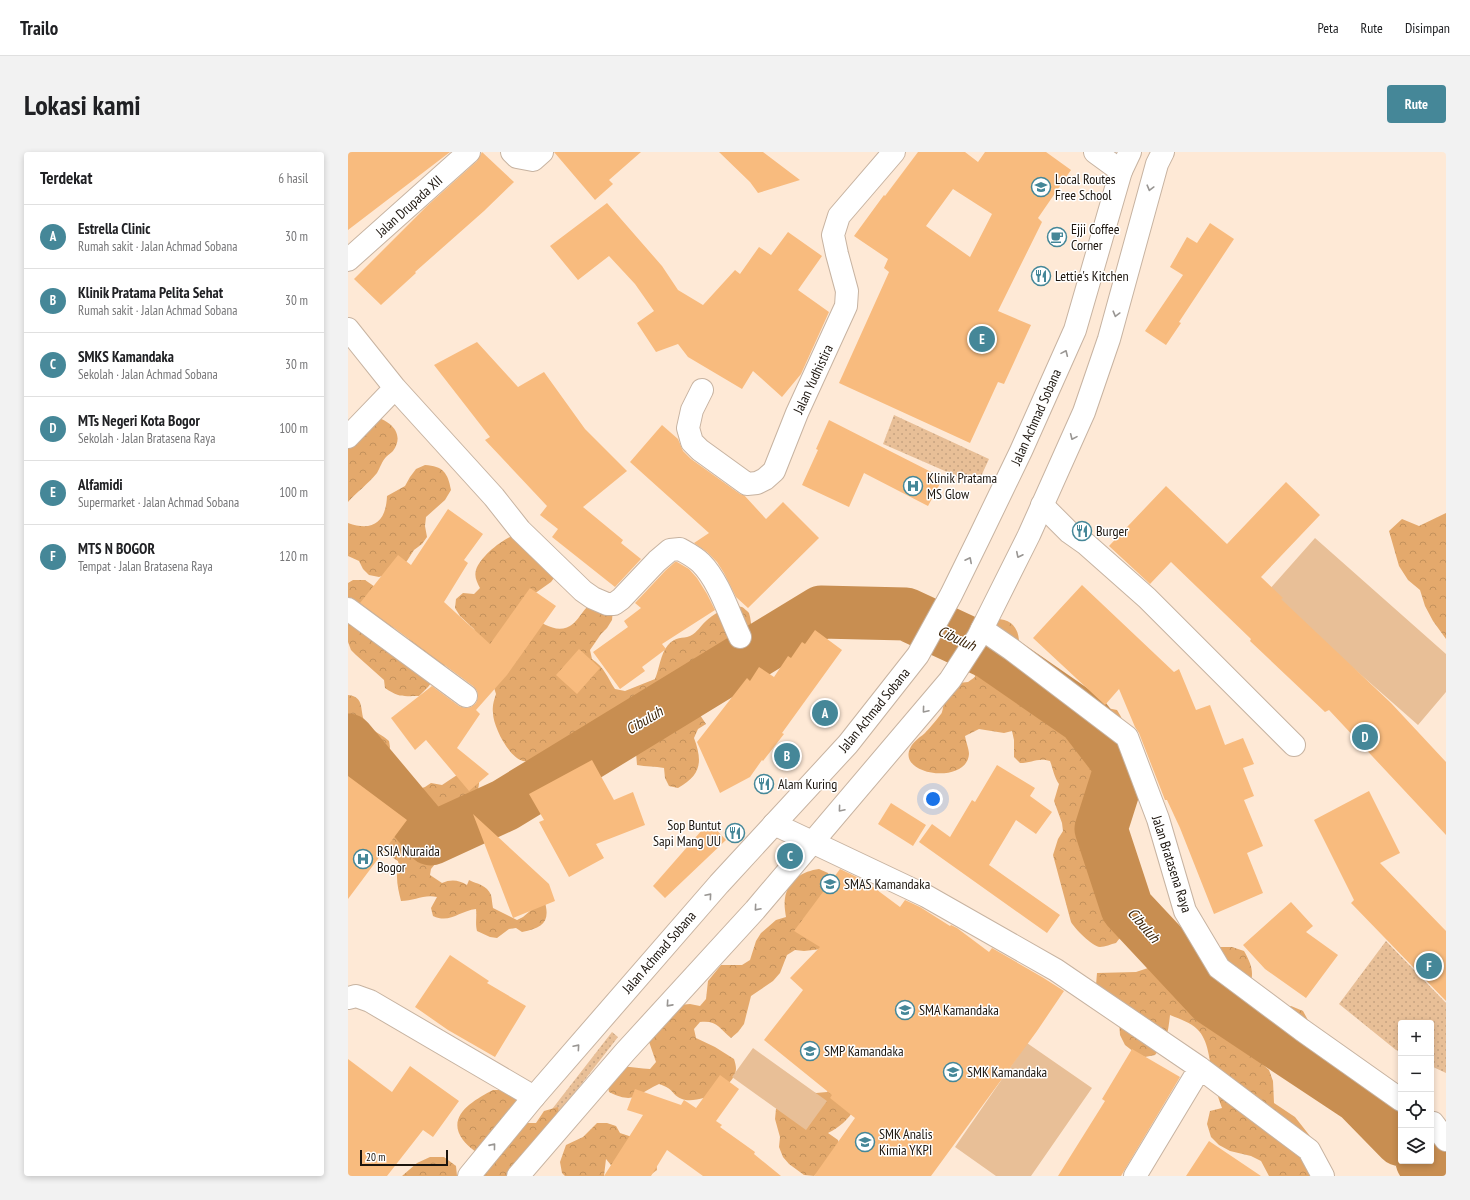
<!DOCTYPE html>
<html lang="id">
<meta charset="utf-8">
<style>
body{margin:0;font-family:"PT Sans Narrow",sans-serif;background:#f2f2f2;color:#202124}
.controls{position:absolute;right:12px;bottom:12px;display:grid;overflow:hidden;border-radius:4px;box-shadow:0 2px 6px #0003}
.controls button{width:36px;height:36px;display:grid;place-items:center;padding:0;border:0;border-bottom:1px solid #e0e0e0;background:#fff;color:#202124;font:20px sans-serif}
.scale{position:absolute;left:12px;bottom:10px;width:88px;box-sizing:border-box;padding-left:4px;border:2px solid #1c150e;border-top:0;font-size:11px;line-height:14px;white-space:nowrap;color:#1c150e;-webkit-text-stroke:3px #fff;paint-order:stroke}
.you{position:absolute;left:585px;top:647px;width:14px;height:14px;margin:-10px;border:3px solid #fff;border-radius:50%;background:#1a73e8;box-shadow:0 0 0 6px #1a73e833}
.badge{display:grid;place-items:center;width:26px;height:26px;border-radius:50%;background:#458798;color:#fff;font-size:13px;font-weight:700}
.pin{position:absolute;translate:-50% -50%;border:2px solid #fff;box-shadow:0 1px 4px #0006}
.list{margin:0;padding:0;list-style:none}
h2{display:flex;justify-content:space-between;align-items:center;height:52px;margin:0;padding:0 16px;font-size:17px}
h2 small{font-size:13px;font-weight:400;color:#757577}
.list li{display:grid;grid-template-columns:26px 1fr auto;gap:12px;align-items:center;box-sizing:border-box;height:64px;padding:0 16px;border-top:1px solid #e0e0e0}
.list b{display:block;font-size:15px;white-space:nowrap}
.list p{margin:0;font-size:13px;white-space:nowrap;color:#757577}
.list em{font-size:13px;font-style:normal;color:#757577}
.icon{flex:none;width:22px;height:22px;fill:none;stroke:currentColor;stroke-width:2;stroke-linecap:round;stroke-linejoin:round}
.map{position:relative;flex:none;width:1098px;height:1024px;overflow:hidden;border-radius:4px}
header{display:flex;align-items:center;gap:24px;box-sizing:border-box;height:56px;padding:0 20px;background:#fff;border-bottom:1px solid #e0e0e0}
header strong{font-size:19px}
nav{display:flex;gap:22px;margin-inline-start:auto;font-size:14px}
.intro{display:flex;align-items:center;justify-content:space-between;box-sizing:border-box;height:96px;padding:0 24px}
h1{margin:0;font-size:28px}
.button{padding:10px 18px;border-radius:4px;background:#458798;color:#fff;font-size:14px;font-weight:700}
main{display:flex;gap:24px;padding:0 24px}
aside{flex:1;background:#fff;border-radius:4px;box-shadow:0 2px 6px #0003}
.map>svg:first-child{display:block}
.grass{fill:url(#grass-dots)}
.forest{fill:url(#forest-crowns)}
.park{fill:#e8bf97}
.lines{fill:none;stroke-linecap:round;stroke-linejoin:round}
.river{stroke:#c88e51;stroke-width:53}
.building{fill:#f8bb7e;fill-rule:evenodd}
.minor-casing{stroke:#c7b3a1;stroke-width:24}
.primary-casing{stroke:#c7b3a1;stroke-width:24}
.minor{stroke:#fff;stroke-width:22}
.primary{stroke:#fff;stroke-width:22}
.oneway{stroke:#999693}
.labels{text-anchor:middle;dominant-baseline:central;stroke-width:3;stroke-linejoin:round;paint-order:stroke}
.poi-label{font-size:14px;fill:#1c150e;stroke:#fff;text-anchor:start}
.street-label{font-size:14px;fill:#1c150e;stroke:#fff}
.water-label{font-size:15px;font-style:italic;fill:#3c2409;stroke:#fff}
</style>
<header>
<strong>Trailo</strong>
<nav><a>Peta</a><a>Rute</a><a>Disimpan</a></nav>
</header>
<div class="intro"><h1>Lokasi kami</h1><a class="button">Rute</a></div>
<main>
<aside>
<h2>Terdekat<small>6 hasil</small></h2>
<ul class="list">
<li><span class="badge">A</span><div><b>Estrella Clinic</b><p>Rumah sakit · Jalan Achmad Sobana</p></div><em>30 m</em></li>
<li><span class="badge">B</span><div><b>Klinik Pratama Pelita Sehat</b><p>Rumah sakit · Jalan Achmad Sobana</p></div><em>30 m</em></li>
<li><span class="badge">C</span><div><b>SMKS Kamandaka</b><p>Sekolah · Jalan Achmad Sobana</p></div><em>30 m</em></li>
<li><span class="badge">D</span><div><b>MTs Negeri Kota Bogor</b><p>Sekolah · Jalan Bratasena Raya</p></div><em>100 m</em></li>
<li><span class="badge">E</span><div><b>Alfamidi</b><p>Supermarket · Jalan Achmad Sobana</p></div><em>100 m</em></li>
<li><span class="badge">F</span><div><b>MTS N BOGOR</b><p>Tempat · Jalan Bratasena Raya</p></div><em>120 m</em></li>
</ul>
</aside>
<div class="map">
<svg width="1098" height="1024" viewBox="0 0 1098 1024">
<defs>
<pattern id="grass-dots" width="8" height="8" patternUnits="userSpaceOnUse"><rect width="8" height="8" fill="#e8bf97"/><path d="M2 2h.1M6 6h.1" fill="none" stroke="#c6a381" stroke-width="1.8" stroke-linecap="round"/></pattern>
<pattern id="forest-crowns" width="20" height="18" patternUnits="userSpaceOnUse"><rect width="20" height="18" fill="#e4a96c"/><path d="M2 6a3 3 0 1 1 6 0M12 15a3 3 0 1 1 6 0" fill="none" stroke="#c3915c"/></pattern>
</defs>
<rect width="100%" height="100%" fill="#fee9d6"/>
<path class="grass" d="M 546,263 L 641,307 L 629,333 L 535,292 Z
M 1038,789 L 1098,851 L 1098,921 L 1083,914 L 1083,871 L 1053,871 L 1053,900 L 1048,898 L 991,852 Z
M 264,880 L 270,885 L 162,1024 L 152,1024 Z"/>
<path class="forest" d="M 25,264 C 41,268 58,281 45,299 C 43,301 40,303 38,305 C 34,309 32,316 29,321 C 20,332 9,340 0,350 L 0,284 Z
M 77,313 C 95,314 100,321 103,338 L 97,348 L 78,365 L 77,374 L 79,385 L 74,392 L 66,398 L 57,412 L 40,422 L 31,425 L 21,423 L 15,417 L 11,409 L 0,404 L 0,371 C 25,380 38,370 39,344 L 57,334 L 62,325 L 68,317 Z
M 1098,361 L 1098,487 L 1085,469 L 1077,454 L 1072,438 L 1060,428 L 1051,414 L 1041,379 L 1054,367 L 1071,374 Z
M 189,380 C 206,392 205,403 209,422 L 203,430 L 186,442 L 183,465 C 197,472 211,484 226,471 C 231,466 235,459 240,454 L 265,458 L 264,468 L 259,476 L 253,482 L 242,498 L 244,507 C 257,516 259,525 267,537 L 277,539 L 307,527 C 312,515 312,503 320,493 C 328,484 334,487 342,484 C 350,480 352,474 358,469 C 365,462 383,451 394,455 C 396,456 399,459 401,461 C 403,467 403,473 404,479 C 405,486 409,490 407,497 C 405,509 380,530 368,530 C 357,531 352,527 340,531 L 335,538 L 344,556 L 352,563 L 358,572 L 350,577 L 346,586 C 355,610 353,623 330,636 L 321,634 L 317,626 L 316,616 C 307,614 298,615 289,613 L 286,575 L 281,562 L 273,558 L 266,563 L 262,572 L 262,582 L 239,613 C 224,614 224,609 212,606 C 201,604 188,612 175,609 C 161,606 145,574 145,561 C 144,554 146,548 148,542 L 130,485 L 126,477 L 112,464 L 107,456 L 108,447 L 115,441 L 126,442 L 132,436 C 129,430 126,425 128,418 C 132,405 154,387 167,383 C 174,381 182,381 189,380 Z
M 5,428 L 17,428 L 33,439 L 45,469 L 46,481 L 59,498 L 62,484 L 98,512 L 80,535 L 71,544 C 54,544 52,546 37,536 L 36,528 L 8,503 L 3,498 L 0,490 L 0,431 Z
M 646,467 C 664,466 672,477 671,494 L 711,547 C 712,552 713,563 715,566 C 720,577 736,579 746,579 L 752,563 L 759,556 L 769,558 C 782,577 780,601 782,623 C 775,631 765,636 759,645 L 765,651 L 769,659 L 755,666 L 756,674 L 760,681 L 758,689 L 769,712 L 765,718 L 748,722 L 742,726 C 748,728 754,730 759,735 C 767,742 780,766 777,778 C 776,782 771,787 768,791 C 763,792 757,795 752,795 C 744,794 727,777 723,770 L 705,703 L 710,687 L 715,679 L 714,671 L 706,649 L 711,632 C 706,625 705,617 702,609 C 690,605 684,611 672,611 L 666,605 L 666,588 L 664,579 L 656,581 L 631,577 L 617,584 C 618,590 621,597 621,602 C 619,632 554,624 561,599 C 564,590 570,587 577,581 C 579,579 594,562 594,560 C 595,557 595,554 596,551 C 600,544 605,537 610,531 L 620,530 L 627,525 L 626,517 L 631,510 C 641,507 648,509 658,506 Z
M 0,543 C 20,545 9,564 20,574 C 26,580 35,583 41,589 L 42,595 L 39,610 C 52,617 65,616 66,633 L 71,637 L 77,635 L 83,631 L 94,633 L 112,621 L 131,625 C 132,634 129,645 121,650 C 117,652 111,652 107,655 C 103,657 86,683 84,688 C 82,692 82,696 82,700 L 86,705 L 87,712 L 83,717 L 82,723 L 94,731 C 103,727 111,728 119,733 L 121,728 C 129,732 139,733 143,743 C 144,747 144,751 145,756 L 169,768 L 175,765 L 196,747 C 203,769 196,776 174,780 L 168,776 L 161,777 L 149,786 L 142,785 L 129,779 C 127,771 129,765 128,757 C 111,759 102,772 85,764 L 83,756 L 89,745 C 76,742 66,749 53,749 C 51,741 49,733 49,725 C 49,718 52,716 50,709 L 31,697 L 0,643 Z
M 471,717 L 480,721 L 485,729 L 526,736 L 527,734 L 534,745 L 474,797 L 456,799 L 447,798 L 439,803 L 432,821 L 425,829 L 403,844 L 396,872 L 390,880 L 383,886 C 371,876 369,868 352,870 L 346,877 L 348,886 L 367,895 L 386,907 C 387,910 388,914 388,917 C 387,936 350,953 334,947 C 327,945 325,939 320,936 C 317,934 314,933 311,932 C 289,942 287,953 261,940 L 259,930 L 271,915 C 282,914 291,917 302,917 L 308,910 L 299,884 L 331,853 L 342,852 L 352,854 L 358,847 L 360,829 L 373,813 L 394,813 L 402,808 L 408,789 L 413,781 L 428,768 L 438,765 C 437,759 436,752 437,746 C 440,728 455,719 471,717 Z
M 871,795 L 884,795 L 896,799 C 904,813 906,820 902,835 L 932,858 L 943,854 L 955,859 L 961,870 C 956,889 947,892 929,897 L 919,892 L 911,899 L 912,910 L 921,918 L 925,929 L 926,951 L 947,965 L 969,993 L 967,1012 L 962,1024 L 921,1024 L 913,1009 L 903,1004 L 882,999 L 871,993 L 863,985 L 859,972 L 862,959 L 874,956 C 870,946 867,935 865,924 C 861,909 861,888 849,877 C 842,870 831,867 822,863 C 820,881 819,889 807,903 L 797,905 L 786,900 L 777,893 L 772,883 L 771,869 L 748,833 L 749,821 L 788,820 L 800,816 L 810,807 L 823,805 L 832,813 L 836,825 L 846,834 L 859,830 L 854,819 L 851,807 L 858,797 Z
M 485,933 L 507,956 C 500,968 492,975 480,981 L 490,988 L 493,998 L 466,1024 L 456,1023 L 441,1012 L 435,1005 L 431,995 L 432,985 L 427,967 L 428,957 L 433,950 L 458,938 L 468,941 L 479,940 Z
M 145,938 L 160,938 L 170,946 L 174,971 L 188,971 L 196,959 L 210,955 L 212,969 L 177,1024 L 129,1024 L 136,1006 C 130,1001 120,995 115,988 C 97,964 126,948 145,938 Z
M 249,971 L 259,971 L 268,974 L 272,981 L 290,987 L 308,1008 L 309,1018 L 301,1024 L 267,1018 L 258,1007 L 256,1024 L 217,1024 L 214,1021 L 212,1010 L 218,993 L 235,985 Z
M 82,1005 L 96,1005 L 108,1014 L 109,1024 L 54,1024 L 69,1011 Z"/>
<path class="park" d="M 967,386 L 1098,502 L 1098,540 L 1070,573 L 919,440 Z
M 679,891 L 744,936 L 683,1024 L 648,1024 L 607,995 Z
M 405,896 L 479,949 L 458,978 L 384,925 Z"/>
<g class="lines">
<path class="river" d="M 0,588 L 83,687 L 157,653 L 473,460 L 558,462 L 642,501 L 736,566 L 773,614 L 753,677 L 779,756 L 865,848 L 1011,945 L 1053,988
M 1074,1009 L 1088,1024"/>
</g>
<path class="building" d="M 0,0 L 102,0 L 0,78 Z
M 134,0 L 166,30 L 136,59 L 67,120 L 68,121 L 33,153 L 6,127 L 79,54 L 129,9 Z
M 206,0 L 293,0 L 261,28 L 265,32 L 247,48 Z
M 371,0 L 415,0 L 452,28 L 410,41 L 402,30 Z
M 570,0 L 617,0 L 630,10 L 637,0 L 698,0 L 723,18 L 690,66 L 694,70 L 650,159 L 683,173 L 656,232 L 650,230 L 622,291 L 491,231 L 541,120 L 536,116 L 540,107 L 506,84 L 536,43 L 537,44 ZM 605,37 L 644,62 L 622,105 L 578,74 Z
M 259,51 L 314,114 L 330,138 L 355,153 L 387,118 L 392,122 L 411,95 L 423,103 L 440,80 L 474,104 L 450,138 L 481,160 L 453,222 L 434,245 L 405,219 L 394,237 L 340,205 L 330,192 L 308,200 L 289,171 L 306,159 L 287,132 L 261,104 L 230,128 L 202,94 Z
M 862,71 L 886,87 L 831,170 L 833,171 L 818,193 L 797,179 L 835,123 L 822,115 L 839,85 L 849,91 Z
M 129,190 L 170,235 L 196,220 L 237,277 L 279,319 L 235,355 L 275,388 L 273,391 L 293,407 L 267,435 L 204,385 L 210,377 L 192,363 L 199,354 L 137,288 L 142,285 L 86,213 Z
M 481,268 L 595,326 L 580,354 L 516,321 L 501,355 L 454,333 L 470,298 L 468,297 Z
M 314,273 L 330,287 L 335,299 L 343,307 L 392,342 L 396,343 L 418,367 L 435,350 L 471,386 L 400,456 L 388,445 L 376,421 L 369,410 L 359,400 L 346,391 L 361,381 L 282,310 Z
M 938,330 L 972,363 L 913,425 L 935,446 L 933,447 L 1043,551 L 1098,610 L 1098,683 L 981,558 L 977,560 L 902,489 L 903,487 L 823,410 L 802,432 L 761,394 L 818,334 L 879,392 Z
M 100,357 L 135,382 L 116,408 L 120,411 L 96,450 L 142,492 L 182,436 L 208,454 L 159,523 L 128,558 L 132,562 L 109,596 L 141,622 L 121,639 L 78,588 L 67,598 L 43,566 L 84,534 L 111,554 L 117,556 L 123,555 L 128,551 L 130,545 L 129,539 L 125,534 L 12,451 L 50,403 L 63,413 Z
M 327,410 L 329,410 L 341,417 L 349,426 L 359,442 L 367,458 L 314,492 L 318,497 L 294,515 L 297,519 L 272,537 L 245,500 L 280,475 L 276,469 L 293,456 L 287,451 L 318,418 Z
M 734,433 L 826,520 L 831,517 L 848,558 L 862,553 L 877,593 L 895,586 L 906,612 L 895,616 L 906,644 L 896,648 L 915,694 L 899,701 L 915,741 L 866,762 L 832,676 L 819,648 L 817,648 L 791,581 L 787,575 L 771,537 L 757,553 L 685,486 Z
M 467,478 L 494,498 L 434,581 L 436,582 L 415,609 L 414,608 L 402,625 L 372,641 L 349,590 L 399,526 L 402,529 L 411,515 L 426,525 L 440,504 L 443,506 L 454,490 L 457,492 Z
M 231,497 L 252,516 L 229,542 L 208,523 Z
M 244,608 L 266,648 L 285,640 L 297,673 L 248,692 L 256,706 L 221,725 L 191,670 L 196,668 L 181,642 Z
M 649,613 L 687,636 L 682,644 L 704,660 L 688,682 L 668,668 L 641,713 L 712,763 L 699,781 L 571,690 L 584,672 L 602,685 L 624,648 L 627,650 Z
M 0,624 L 59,668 L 0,747 Z
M 1021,639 L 1052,701 L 1032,711 L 1098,779 L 1098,849 L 1003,751 L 1006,748 L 966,668 Z
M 543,651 L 578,673 L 565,694 L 530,672 Z
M 125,662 L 201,732 L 207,749 L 165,766 Z
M 361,670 L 378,688 L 317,746 L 305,734 Z
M 492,717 L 517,729 L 552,755 L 557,748 L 572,755 L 602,774 L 603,773 L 609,776 L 641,800 L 644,796 L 694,825 L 716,839 L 689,879 L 583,1024 L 466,1024 L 507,966 L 482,946 L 484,943 L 416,888 L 455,838 L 442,826 L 472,795 L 446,779 Z
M 943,750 L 965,774 L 958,780 L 990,803 L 958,846 L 917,817 L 895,793 Z
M 102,803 L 141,829 L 139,831 L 178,854 L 147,905 L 100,878 L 67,855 Z
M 784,897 L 832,925 L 773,1024 L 710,1024 L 757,949 L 754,947 Z
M 0,907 L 44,940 L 62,914 L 111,949 L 85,985 L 75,978 L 39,1024 L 0,1024 Z
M 372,923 L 391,937 L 368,969 L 374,973 L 372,975 L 407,1000 L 406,1002 L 433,1024 L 355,1024 L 319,998 L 303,1024 L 256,1024 L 295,963 L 279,958 L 287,937 L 333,953 L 336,948 L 348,956 Z
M 861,989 L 913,1024 L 838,1024 Z"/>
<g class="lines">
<g class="minor-casing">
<path id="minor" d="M 164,0 L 169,5 L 185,8 L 194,0
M 747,0 L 773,19
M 0,108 L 121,0
M 0,177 L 47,236 L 146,345 L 172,378 L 235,439 L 245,446 L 259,452 L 266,452 L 273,447 L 309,409 L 322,398 L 332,397 C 339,401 347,405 353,411 C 371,429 381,462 392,485
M 354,238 L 344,258 L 340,276 L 344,290 L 352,298 L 399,332 L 409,331 L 417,327 L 426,319 L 449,261 L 498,154 L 499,139 L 489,102 L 485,83 L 491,64 L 546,0
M 0,285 L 47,236
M 694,353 L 721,380 L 738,392 L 799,446 L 946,593
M 0,457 L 118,544
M 634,477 L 663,497 L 779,585 L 810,667 L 837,759 L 871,816 L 954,878 L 1053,948
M 426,672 L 578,744 L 708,818 L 852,916 L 961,998 L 975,1024
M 0,846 L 8,844 L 22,849 L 186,945
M 1085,971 L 1098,988
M 787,1024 L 852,916"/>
</g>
<g class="primary-casing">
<path id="primary" d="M 121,1024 L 186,945 L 371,732 L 500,592 L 570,503 L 603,443 L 631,386 L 673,299 L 727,178 L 773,19 L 782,0
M 170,1024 L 277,900 L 407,758 L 602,528 L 630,485 L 681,383 L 736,260 L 761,187 L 809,12 L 815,0"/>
</g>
<use href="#minor" class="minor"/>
<use href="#primary" class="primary"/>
</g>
<defs><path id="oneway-chevron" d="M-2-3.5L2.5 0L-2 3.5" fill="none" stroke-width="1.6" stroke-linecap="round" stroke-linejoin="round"/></defs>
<g class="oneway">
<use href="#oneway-chevron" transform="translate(802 36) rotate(105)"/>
<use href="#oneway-chevron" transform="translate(768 162) rotate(105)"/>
<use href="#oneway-chevron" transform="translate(717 201) rotate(-66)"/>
<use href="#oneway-chevron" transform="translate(725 285) rotate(114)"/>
<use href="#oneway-chevron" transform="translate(671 403) rotate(116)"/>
<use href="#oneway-chevron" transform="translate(621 408) rotate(-63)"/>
<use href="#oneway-chevron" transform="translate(577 558) rotate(130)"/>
<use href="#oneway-chevron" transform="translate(493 657) rotate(130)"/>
<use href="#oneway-chevron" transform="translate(361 744) rotate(-49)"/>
<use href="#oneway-chevron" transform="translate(409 756) rotate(131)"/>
<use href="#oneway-chevron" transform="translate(321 852) rotate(132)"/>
<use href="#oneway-chevron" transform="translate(229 895) rotate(-49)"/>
<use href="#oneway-chevron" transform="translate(145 994) rotate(-51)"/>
</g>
<defs>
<g id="school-ring" transform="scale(1)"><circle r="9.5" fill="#fff" stroke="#458798" stroke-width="1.5"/><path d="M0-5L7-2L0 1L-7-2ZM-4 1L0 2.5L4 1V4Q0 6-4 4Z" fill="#458798"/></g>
<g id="cafe-ring" transform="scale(1)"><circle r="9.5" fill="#fff" stroke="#458798" stroke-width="1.5"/><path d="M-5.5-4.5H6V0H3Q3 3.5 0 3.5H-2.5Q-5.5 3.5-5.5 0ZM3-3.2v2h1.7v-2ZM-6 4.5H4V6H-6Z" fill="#458798"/></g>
<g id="restaurant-ring" transform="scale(1)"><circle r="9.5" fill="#fff" stroke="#458798" stroke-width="1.5"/><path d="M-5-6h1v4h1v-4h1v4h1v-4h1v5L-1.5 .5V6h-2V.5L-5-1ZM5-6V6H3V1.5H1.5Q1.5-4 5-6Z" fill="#458798"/></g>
<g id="hospital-ring" transform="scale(1)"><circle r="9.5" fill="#fff" stroke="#458798" stroke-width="1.5"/><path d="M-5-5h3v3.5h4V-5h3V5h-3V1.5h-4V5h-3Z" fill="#458798"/></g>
</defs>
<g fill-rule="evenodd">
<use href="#school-ring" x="693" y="35"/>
<use href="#cafe-ring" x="709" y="85"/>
<use href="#restaurant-ring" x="693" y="124"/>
<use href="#hospital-ring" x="565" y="334"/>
<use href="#restaurant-ring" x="734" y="379"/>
<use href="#restaurant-ring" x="416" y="632"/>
<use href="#restaurant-ring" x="387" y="681"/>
<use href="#hospital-ring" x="15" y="707"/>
<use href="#school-ring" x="482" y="732"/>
<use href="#school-ring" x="557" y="858"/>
<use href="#school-ring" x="462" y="899"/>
<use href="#school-ring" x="605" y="920"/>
<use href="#school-ring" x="517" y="990"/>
</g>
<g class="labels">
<g class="poi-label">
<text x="707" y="27">Local Routes<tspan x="707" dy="16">Free School</tspan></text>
<text x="723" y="77">Ejji Coffee<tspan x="723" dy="16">Corner</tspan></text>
<text x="707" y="124">Lettie's Kitchen</text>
<text x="579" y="326">Klinik Pratama<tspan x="579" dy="16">MS Glow</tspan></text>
<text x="748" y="379">Burger</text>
<text x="430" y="632">Alam Kuring</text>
<text x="373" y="673" text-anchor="end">Sop Buntut<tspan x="373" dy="16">Sapi Mang UU</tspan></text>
<text x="29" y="699">RSIA Nuraida<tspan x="29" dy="16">Bogor</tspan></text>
<text x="496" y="732">SMAS Kamandaka</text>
<text x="571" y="858">SMA Kamandaka</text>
<text x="476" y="899">SMP Kamandaka</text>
<text x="619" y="920">SMK Kamandaka</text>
<text x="531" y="982">SMK Analis<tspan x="531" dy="16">Kimia YKPI</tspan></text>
</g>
<g class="street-label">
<text transform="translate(61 54) rotate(-42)">Jalan Drupada XII</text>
<text transform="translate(465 227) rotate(-65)">Jalan Yudhistira</text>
<text transform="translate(688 265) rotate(-66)">Jalan Achmad Sobana</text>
<text transform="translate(526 558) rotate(-51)">Jalan Achmad Sobana</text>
<text transform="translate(824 712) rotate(72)">Jalan Bratasena Raya</text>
<text transform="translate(311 800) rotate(-49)">Jalan Achmad Sobana</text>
</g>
<g class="water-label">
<text transform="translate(609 486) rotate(25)">Cibuluh</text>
<text transform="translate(296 568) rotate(-31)">Cibuluh</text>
<text transform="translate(796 773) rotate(49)">Cibuluh</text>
</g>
</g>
</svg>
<div class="controls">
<button>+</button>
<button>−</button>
<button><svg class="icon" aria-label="locate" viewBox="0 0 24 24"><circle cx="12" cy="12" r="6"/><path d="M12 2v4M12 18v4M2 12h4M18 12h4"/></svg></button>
<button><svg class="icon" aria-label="layers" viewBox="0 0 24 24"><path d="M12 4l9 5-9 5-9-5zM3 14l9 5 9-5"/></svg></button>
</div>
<div class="scale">20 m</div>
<div class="you"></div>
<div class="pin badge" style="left:477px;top:561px">A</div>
<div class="pin badge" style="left:439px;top:604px">B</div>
<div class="pin badge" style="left:442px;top:704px">C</div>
<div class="pin badge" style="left:1017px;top:585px">D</div>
<div class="pin badge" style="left:634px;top:187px">E</div>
<div class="pin badge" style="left:1081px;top:814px">F</div>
</div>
</main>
